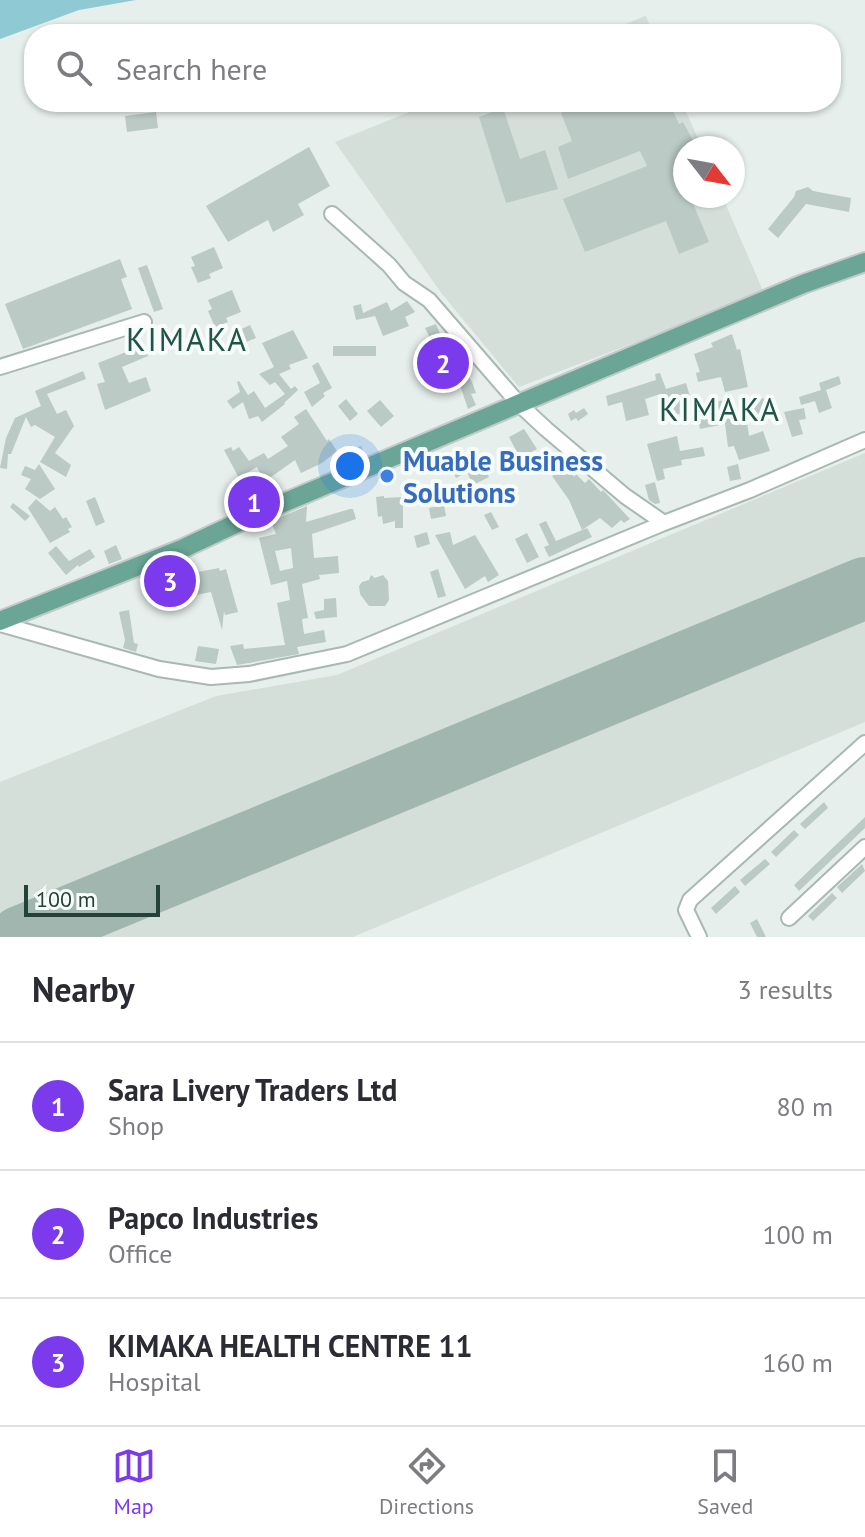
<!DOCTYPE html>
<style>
body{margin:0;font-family:"PT Sans",sans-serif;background:#f2f2f3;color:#2b2b33}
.compass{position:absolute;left:673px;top:136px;width:72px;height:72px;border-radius:50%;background:#fff;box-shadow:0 2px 6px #0004;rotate:121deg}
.scale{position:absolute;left:24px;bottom:20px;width:136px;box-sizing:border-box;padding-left:8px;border:4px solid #24423a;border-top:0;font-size:22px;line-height:28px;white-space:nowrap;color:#24423a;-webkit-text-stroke:6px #f7fbf9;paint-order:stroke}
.you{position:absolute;left:350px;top:466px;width:28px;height:28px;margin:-20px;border:6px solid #fff;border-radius:50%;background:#1a73e8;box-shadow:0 0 0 12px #1a73e833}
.badge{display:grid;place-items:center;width:52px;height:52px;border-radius:50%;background:#7c3aed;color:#fff;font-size:26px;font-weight:700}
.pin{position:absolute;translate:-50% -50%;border:4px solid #fff;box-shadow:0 2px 8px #0006}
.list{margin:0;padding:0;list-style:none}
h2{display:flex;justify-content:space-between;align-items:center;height:104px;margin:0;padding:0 32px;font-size:34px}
h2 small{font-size:26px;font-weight:400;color:#7c7c81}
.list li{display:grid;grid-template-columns:52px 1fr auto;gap:24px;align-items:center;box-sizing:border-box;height:128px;padding:0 32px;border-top:2px solid #e1e1e2}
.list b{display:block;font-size:30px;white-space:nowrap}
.list p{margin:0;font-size:26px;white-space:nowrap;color:#7c7c81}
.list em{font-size:26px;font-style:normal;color:#7c7c81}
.icon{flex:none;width:44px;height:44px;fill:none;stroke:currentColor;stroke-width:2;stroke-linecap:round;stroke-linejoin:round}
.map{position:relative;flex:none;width:865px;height:937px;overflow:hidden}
.search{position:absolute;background:#fff;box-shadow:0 2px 6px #0004;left:24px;right:24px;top:24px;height:88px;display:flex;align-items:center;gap:20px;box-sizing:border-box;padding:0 28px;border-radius:32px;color:#7c7c81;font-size:30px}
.sheet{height:488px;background:#fff}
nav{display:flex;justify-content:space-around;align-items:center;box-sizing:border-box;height:112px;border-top:2px solid #e1e1e2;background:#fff;font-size:22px;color:#7c7c81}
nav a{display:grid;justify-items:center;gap:4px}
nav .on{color:#7c3aed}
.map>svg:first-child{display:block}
.built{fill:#d4dfda}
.water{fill:#8ec9d4}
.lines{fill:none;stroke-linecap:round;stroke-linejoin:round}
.runway{stroke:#a2b6b0;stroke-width:62}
.building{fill:#bbcac4;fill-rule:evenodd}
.minor-casing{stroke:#a8b8b2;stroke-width:18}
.major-casing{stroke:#c2cac8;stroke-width:22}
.minor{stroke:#fff;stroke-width:14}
.major{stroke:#6aa596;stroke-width:18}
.shop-dot{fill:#3f7fe0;stroke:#f7fbf9;stroke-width:3}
.labels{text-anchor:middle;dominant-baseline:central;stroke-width:8;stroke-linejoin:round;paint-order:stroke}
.shop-label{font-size:28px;font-weight:bold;fill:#366cbe;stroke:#f7fbf9;text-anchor:start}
.quarter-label{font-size:32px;letter-spacing:2px;fill:#1f5548;stroke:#f7fbf9}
</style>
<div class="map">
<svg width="865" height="937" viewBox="0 0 865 937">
<rect width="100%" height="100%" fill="#e6efeb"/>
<path class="built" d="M 646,16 L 653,34 L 601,34 L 645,16 Z
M 434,102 L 682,102 L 702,148 L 685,148 L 685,196 L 722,196 L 764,293 L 519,387 L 442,294 L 335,142 Z
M 865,453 L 865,722 L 353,937 L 0,937 L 0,782 L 216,696 L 337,675 Z"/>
<path class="water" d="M 0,0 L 136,0 L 79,10 L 0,39 Z"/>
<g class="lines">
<path class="runway" d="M 20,937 L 865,588"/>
</g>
<path class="building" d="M 588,102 L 669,102 L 679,124 L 683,122 L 697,148 L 685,148 L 685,196 L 690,196 L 709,242 L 679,254 L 666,221 L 585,252 L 563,199 L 647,166 L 640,151 L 568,179 L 558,147 L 572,141 L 561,113 Z
M 503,108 L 520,159 L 545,150 L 558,189 L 506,203 L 479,117 Z
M 156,112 L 158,128 L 127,132 L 125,116 Z
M 309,147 L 330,186 L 298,204 L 304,215 L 273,232 L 268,220 L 228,242 L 206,206 Z
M 808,187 L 813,191 L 851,198 L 849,212 L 806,204 L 778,238 L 768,229 L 794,197 L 796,191 Z
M 214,247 L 223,268 L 209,274 L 211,278 L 198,283 L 191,267 L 195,266 L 191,257 Z
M 120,259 L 127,277 L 121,279 L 132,309 L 23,349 L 5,304 Z
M 147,265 L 163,309 L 154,312 L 138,268 Z
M 232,290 L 241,312 L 226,318 L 228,322 L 215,327 L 208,311 L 212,309 L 208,300 Z
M 407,301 L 415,312 L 405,317 L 409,326 L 383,336 L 375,316 L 356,320 L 353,306 L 361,304 L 363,313 L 387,302 L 391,311 Z
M 436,324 L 441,336 L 439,337 L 460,372 L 464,370 L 472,382 L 476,393 L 471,394 L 476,405 L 468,409 L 459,382 L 457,383 L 450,370 L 447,372 L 425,328 Z
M 250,325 L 256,338 L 239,345 L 233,333 Z
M 293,330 L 308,358 L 289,365 L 291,369 L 279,374 L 291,389 L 295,386 L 298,390 L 284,403 L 285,404 L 262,422 L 258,416 L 249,419 L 243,402 L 233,409 L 227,401 L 240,392 L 237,382 L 239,381 L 248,395 L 254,391 L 265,408 L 285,394 L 275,382 L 270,385 L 259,374 L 274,367 L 262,343 Z
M 732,334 L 737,350 L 740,349 L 748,387 L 725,392 L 721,377 L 698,382 L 696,373 L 700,372 L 694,354 L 713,347 L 711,343 Z
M 144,345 L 148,356 L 122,367 L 129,383 L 146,377 L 151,391 L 105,410 L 97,384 L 105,382 L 98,363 Z
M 333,346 L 376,346 L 376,356 L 333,356 Z
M 318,362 L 332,388 L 323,393 L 325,396 L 312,407 L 304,392 L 320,383 L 312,366 Z
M 83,371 L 86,379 L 47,394 L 57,414 L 66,410 L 74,426 L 55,453 L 71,465 L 66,477 L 40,462 L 55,437 L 35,425 L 31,427 L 26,417 L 11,454 L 8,454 L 7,469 L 0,468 L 6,438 L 15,418 L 41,406 L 35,391 Z
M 660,373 L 666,389 L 686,383 L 692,403 L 687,404 L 689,410 L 666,419 L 660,394 L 645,399 L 649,415 L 626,421 L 622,402 L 608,406 L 606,396 L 656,380 L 655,374 Z
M 839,376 L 841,384 L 826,390 L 832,408 L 819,413 L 815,401 L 801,405 L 799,397 L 821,390 L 819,383 Z
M 773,398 L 775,415 L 754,416 L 753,399 Z
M 346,399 L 358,414 L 350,421 L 338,406 Z
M 380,400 L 394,416 L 381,427 L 367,411 Z
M 733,400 L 733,424 L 747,422 L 749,436 L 763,431 L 770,451 L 739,460 L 734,446 L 728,447 L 725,424 L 700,429 L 698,420 L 717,416 L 719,413 L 717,401 Z
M 584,408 L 588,414 L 578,421 L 576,418 L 571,421 L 568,414 L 574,410 L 576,413 Z
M 804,408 L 806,419 L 799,420 L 803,434 L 792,437 L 784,412 Z
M 306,409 L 327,441 L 329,439 L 337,451 L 322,463 L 301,473 L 295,460 L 264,482 L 257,467 L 239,478 L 224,450 L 231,447 L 233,451 L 239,447 L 249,461 L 264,453 L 268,459 L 288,446 L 281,437 L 299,424 L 294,417 Z
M 524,429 L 537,449 L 520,458 L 509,437 Z
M 677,436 L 680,451 L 703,447 L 705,456 L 681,460 L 682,465 L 663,469 L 665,479 L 657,481 L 647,444 Z
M 361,446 L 364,453 L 347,460 L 344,453 Z
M 467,454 L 470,458 L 474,456 L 479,468 L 483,466 L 489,477 L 473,485 L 467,472 L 456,478 L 452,469 L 461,464 L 458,459 Z
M 39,464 L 55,489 L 40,499 L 25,489 L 31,479 L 21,475 L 25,466 L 35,470 Z
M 738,464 L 741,479 L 730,481 L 727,467 Z
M 568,466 L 574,477 L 576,474 L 585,483 L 589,479 L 601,492 L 603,490 L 630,519 L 624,523 L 621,520 L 612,528 L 600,518 L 582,530 L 569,500 L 552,476 Z
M 655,482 L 660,503 L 655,504 L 649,500 L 645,485 Z
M 384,496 L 384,498 L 403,497 L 403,528 L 395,528 L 395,521 L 383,524 L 382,516 L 378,517 L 376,497 Z
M 95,497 L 105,522 L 96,526 L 86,501 Z
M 36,499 L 50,511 L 55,507 L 63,519 L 66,517 L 72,527 L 68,529 L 70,532 L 50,543 L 28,508 Z
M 13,503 L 30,516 L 25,521 L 10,507 Z
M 444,505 L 446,516 L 431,519 L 429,508 Z
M 307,506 L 306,522 L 350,509 L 353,509 L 356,519 L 312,534 L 314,558 L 338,556 L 339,573 L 319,575 L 320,579 L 302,584 L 308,618 L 302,619 L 304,634 L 324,630 L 326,642 L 297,647 L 299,654 L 237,665 L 230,646 L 243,644 L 244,649 L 285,645 L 277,603 L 290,600 L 287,581 L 271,585 L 259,538 L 276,534 L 271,521 ZM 291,548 L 293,568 L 280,571 L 275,551 Z
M 491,512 L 499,527 L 492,530 L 484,515 Z
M 546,521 L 556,541 L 587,528 L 592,537 L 549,557 L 544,547 L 549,545 L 539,524 Z
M 427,532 L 430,544 L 417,548 L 414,536 Z
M 450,532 L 453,545 L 475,535 L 499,575 L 488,582 L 485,576 L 465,589 L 435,535 Z
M 527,533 L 539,557 L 527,563 L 515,539 Z
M 116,545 L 122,559 L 109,564 L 104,551 Z
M 56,546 L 69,561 L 90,549 L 95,557 L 79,567 L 78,565 L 66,575 L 48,553 Z
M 219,568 L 220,571 L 226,569 L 238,612 L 225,615 L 224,611 L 222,630 L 211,592 L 191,596 L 187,574 Z
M 438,569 L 446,596 L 438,598 L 430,572 Z
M 371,575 L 375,578 L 383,575 L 388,581 L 389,600 L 385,606 L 369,606 L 360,594 L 359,586 L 362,582 L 369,580 Z
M 336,598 L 337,617 L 316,619 L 314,612 L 324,610 L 324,599 Z
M 129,610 L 134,643 L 138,644 L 136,652 L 123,648 L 125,640 L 119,612 Z
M 198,646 L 219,649 L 216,664 L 195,661 Z
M 824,802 L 828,808 L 805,829 L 800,824 Z
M 865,817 L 865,828 L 799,891 L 794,885 Z
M 794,830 L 799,835 L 776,857 L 771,852 Z
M 765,859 L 770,864 L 745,886 L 740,880 Z
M 862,864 L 865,871 L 842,893 L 837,887 Z
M 735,886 L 740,892 L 716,914 L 711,908 Z
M 832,893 L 837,898 L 813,921 L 808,916 Z
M 757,919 L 766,937 L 757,937 L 750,923 Z"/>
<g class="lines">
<g class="minor-casing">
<path id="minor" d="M 332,214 L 389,265 L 404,283 L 429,300 L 519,404 L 546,429 L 625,496 L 664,523 L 750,490 L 865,440
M 0,367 L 144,322
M 0,624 L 159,669 L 211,677 L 249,674 L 347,654 L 664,523
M 789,918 L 865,847
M 699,937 L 686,910 L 690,900 L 865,743"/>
</g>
<g class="major-casing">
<path id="major" d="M 0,621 L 184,548 L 250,517 L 803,284 L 865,262"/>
</g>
<use href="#minor" class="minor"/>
<use href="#major" class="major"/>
</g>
<circle class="shop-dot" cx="387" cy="476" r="8"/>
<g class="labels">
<g class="shop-label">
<text x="403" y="460">Muable Business<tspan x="403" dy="32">Solutions</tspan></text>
</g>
<g class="quarter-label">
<text x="187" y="339">KIMAKA</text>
<text x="720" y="409">KIMAKA</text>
</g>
</g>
</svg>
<svg class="compass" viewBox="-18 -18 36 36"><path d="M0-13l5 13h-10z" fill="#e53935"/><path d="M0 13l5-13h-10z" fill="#7c7c81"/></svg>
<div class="scale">100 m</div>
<div class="you"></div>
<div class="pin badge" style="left:254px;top:502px">1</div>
<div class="pin badge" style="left:443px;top:363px">2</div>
<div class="pin badge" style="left:170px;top:581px">3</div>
<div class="search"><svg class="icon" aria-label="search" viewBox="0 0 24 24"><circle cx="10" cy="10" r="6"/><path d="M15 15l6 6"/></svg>Search here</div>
</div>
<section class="sheet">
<h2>Nearby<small>3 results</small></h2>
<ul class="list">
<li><span class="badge">1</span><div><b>Sara Livery Traders Ltd</b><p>Shop</p></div><em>80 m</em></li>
<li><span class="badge">2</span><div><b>Papco Industries</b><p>Office</p></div><em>100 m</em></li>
<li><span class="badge">3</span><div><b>KIMAKA HEALTH CENTRE 11</b><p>Hospital</p></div><em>160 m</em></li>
</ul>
</section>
<nav>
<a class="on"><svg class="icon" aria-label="map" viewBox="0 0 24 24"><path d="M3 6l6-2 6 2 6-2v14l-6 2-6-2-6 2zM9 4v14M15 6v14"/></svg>Map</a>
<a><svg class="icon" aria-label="directions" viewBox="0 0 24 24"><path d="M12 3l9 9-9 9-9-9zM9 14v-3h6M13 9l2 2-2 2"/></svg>Directions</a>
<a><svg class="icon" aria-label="saved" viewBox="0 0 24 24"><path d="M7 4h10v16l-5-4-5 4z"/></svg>Saved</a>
</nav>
